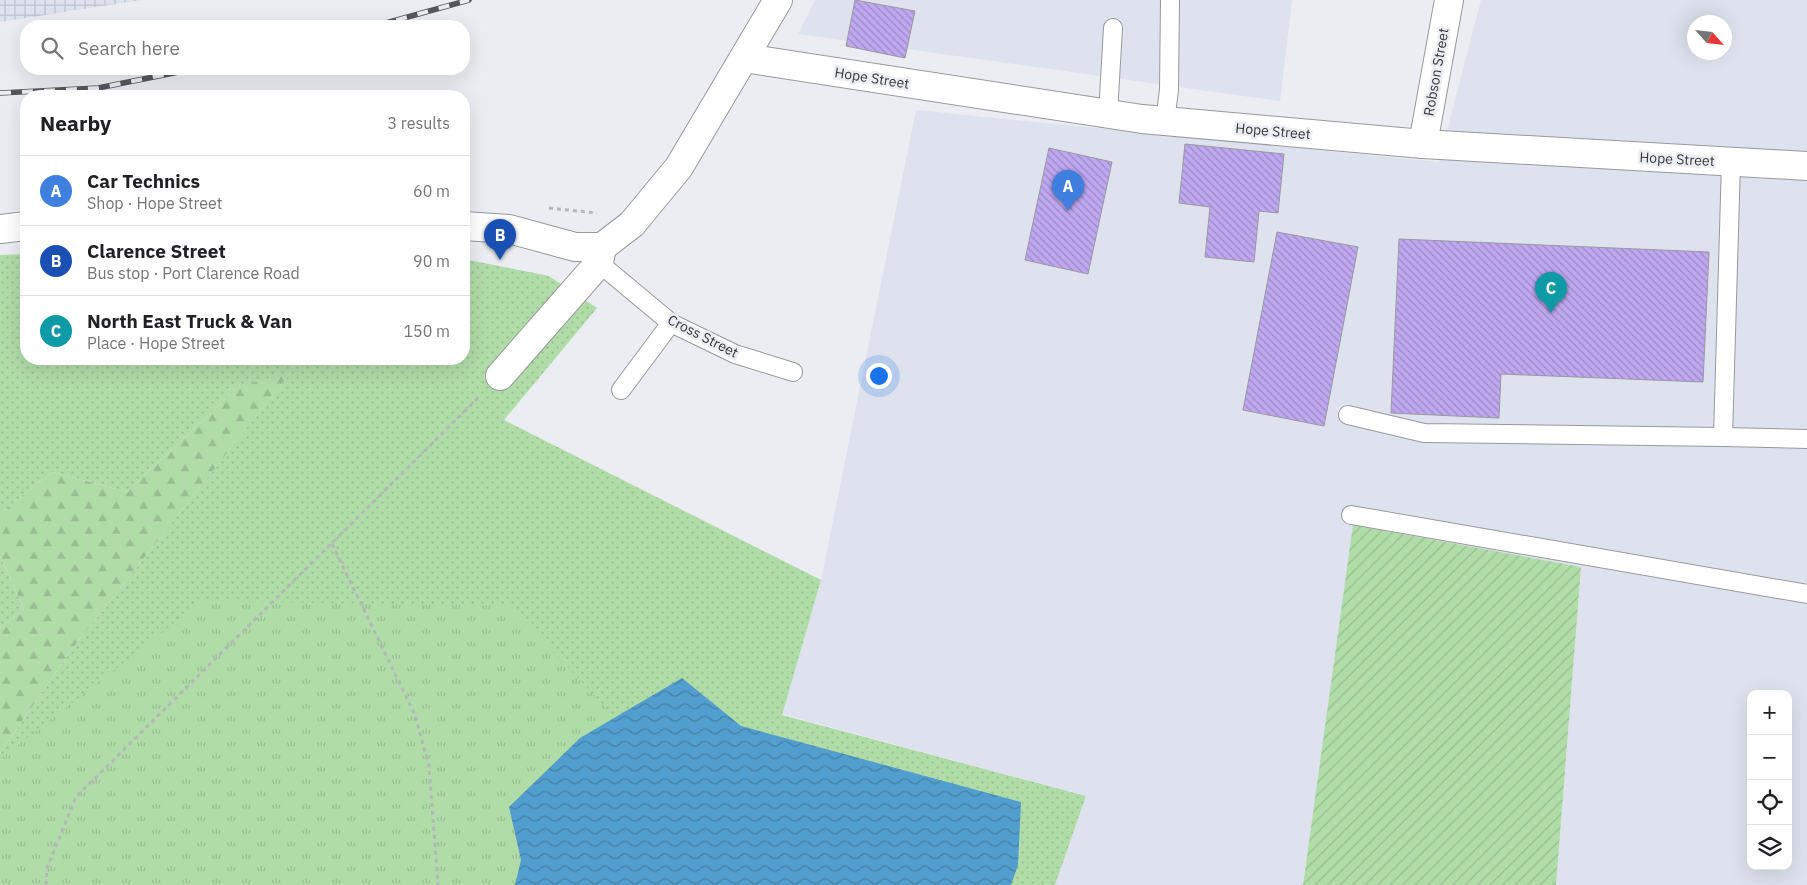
<!DOCTYPE html>
<meta charset="utf-8">
<style>
body{margin:0;font-family:"IBM Plex Sans",sans-serif;background:#f6f6f6;color:#202124}
.controls{position:absolute;right:15px;bottom:15px;display:grid;overflow:hidden;border-radius:10px;box-shadow:0 5px 20px #0002}
.controls button{width:45px;height:45px;display:grid;place-items:center;padding:0;border:0;border-bottom:1px solid #e0e0e0;background:#fff;color:#202124;font:25px sans-serif}
.compass{position:absolute;left:1687px;top:15px;width:45px;height:45px;border-radius:50%;background:#fff;box-shadow:0 5px 20px #0002;rotate:117deg}
.you{position:absolute;left:878px;top:375px;width:18px;height:18px;margin:-12px;border:4px solid #fff;border-radius:50%;background:#1a73e8;box-shadow:0 0 0 8px #1a73e833}
.badge{display:grid;place-items:center;width:32px;height:32px;border-radius:50%;background:#1a73e8;color:#fff;font-size:16px;font-weight:700}
.pin{position:absolute;translate:-50% -41px;filter:drop-shadow(0 1px 2px #0008)}
.pin::after{content:'';position:absolute;top:26px;width:18px;height:15px;background:inherit;clip-path:polygon(0 0,100% 0,50% 100%)}
.list{margin:0;padding:0;list-style:none}
h2{display:flex;justify-content:space-between;align-items:center;height:65px;margin:0;padding:0 20px;font-size:21px}
h2 small{font-size:16px;font-weight:400;color:#757577}
.list li{display:grid;grid-template-columns:32px 1fr auto;gap:15px;align-items:center;box-sizing:border-box;height:70px;padding:0 20px;border-top:1px solid #e0e0e0}
.list b{display:block;font-size:19px;white-space:nowrap}
.list p{margin:0;font-size:16px;white-space:nowrap;color:#757577}
.list em{font-size:16px;font-style:normal;color:#757577}
.icon{flex:none;width:28px;height:28px;fill:none;stroke:currentColor;stroke-width:2;stroke-linecap:round;stroke-linejoin:round}
.map{position:relative;flex:none;width:1807px;height:885px;overflow:hidden}
.search{position:absolute;background:#fff;box-shadow:0 5px 20px #0002;left:20px;top:20px;width:450px;height:55px;display:flex;align-items:center;gap:12px;box-sizing:border-box;padding:0 18px;border-radius:20px;color:#757577;font-size:19px}
.panel{position:absolute;background:#fff;box-shadow:0 5px 20px #0002;left:20px;top:90px;width:450px;height:275px;border-radius:20px}
.map>svg:first-child{display:block}
.built{fill:#dee2ee;fill-rule:evenodd}
.industrial{fill:url(#industrial-grid)}
.grass{fill:url(#grass-dots)}
.forest{fill:url(#forest-firs)}
.park{fill:url(#park-tufts)}
.garden{fill:url(#garden-furrows)}
.water{fill:url(#water-waves)}
.building{fill:url(#building-back-hatch);stroke:#9a989d}
.lines{fill:none;stroke-linecap:round;stroke-linejoin:round}
.service-casing{stroke:#97999e;stroke-width:20}
.minor-casing{stroke:#97999e;stroke-width:30}
.tertiary-casing{stroke:#97999e;stroke-width:30}
.secondary-casing{stroke:#97999e;stroke-width:30}
.primary-casing{stroke:#97999e;stroke-width:30}
.path{stroke:#b4b6ba;stroke-width:3;stroke-dasharray:4 4;stroke-linecap:butt}
.service{stroke:#fff;stroke-width:18}
.minor{stroke:#fff;stroke-width:28}
.tertiary{stroke:#fff;stroke-width:28}
.secondary{stroke:#fff;stroke-width:28}
.primary{stroke:#fff;stroke-width:28}
.rail-casing{stroke:#56575a;stroke-width:5.5}
.rail{stroke:#ebedf2;stroke-width:4;stroke-dasharray:11;stroke-linecap:butt}
.labels{text-anchor:middle;dominant-baseline:central;stroke-width:5;stroke-linejoin:round;paint-order:stroke}
.street-label{font-size:14px;fill:#363739;stroke:#ebedf2}
</style>
<div class="map">
<svg width="1807" height="885" viewBox="0 0 1807 885">
<defs>
<pattern id="industrial-grid" width="8" height="8" patternUnits="userSpaceOnUse" patternTransform="scale(1.25)"><rect width="8" height="8" fill="#dee2ee"/><path d="M0 4h8M4 0v8" fill="none" stroke="#bfc2cd"/></pattern>
<pattern id="grass-dots" width="8" height="8" patternUnits="userSpaceOnUse" patternTransform="scale(1.25)"><rect width="8" height="8" fill="#b0dca8"/><path d="M2 2h.1M6 6h.1" fill="none" stroke="#98bd91" stroke-width="1.8" stroke-linecap="round"/></pattern>
<pattern id="forest-firs" width="22" height="20" patternUnits="userSpaceOnUse" patternTransform="scale(1.25)"><rect width="22" height="20" fill="#b0dca8"/><path d="M5 1l3.5 6h-7zM16 11l3.5 6h-7z" fill="#98bd91"/></pattern>
<pattern id="park-tufts" width="24" height="20" patternUnits="userSpaceOnUse" patternTransform="scale(1.25)"><rect width="24" height="20" fill="#b0dca8"/><path d="M3 7l-1-3M5 7V3M7 7l1-3M15 17l-1-3M17 17v-4M19 17l1-3" fill="none" stroke="#98bd91"/></pattern>
<pattern id="garden-furrows" width="10" height="10" patternUnits="userSpaceOnUse" patternTransform="scale(1.25)"><rect width="10" height="10" fill="#b0dca8"/><path d="M-1 1l2-2M0 10L10 0M9 11l2-2" fill="none" stroke="#98bd91"/></pattern>
<pattern id="water-waves" width="16" height="10" patternUnits="userSpaceOnUse" patternTransform="scale(1.25)"><rect width="16" height="10" fill="#529ece"/><path d="M0 5q4-4 8 0t8 0" fill="none" stroke="#4582a8"/></pattern>
<pattern id="building-back-hatch" width="6" height="6" patternUnits="userSpaceOnUse" patternTransform="scale(1.25)"><rect width="6" height="6" fill="#bfa8f1"/><path d="M-1 5l2 2M0 0l6 6M5-1l2 2" fill="none" stroke="#9c8ac4"/></pattern>
</defs>
<rect width="100%" height="100%" fill="#ebedf2"/>
<path class="built" d="M 815,0 L 1292,0 L 1280,101 L 798,34 Z
M 1481,0 L 1807,0 L 1807,885 L 1556,885 L 1581,567 L 1354,525 L 1303,885 L 1055,885 L 1086,796 L 782,714 L 821,580 L 916,110 L 1439,162 ZM 1694,22 L 1724,22 L 1724,52 L 1694,52 ZM 1751,694 L 1788,694 L 1788,866 L 1751,866 Z"/>
<path class="industrial" d="M 0,0 L 142,0 L 0,22 Z"/>
<path class="grass" d="M 26,254 L 26,359 L 464,359 L 464,259 L 549,276 L 597,308 L 504,420 L 821,580 L 782,715 L 1086,796 L 1055,885 L 0,885 L 0,753 L 72,649 L 290,373 L 238,387 L 127,492 L 52,472 L 0,514 L 0,255 Z
M 0,556 L 24,609 L 0,628 Z"/>
<path class="forest" d="M 291,372 L 72,649 L 0,753 L 0,628 L 24,609 L 0,556 L 0,514 L 52,472 L 127,492 L 238,387 Z"/>
<path class="park" d="M 203,601 L 510,606 L 773,885 L 0,885 L 0,759 Z"/>
<path class="garden" d="M 1353,525 L 1581,567 L 1556,885 L 1303,885 Z"/>
<path class="water" d="M 682,678 L 741,726 L 1021,802 L 1018,865 L 1011,885 L 515,885 L 521,860 L 509,807 L 580,738 Z"/>
<path class="building" d="M 855,0 L 915,11 L 905,58 L 846,46 Z
M 1185,144 L 1284,154 L 1278,213 L 1259,211 L 1254,262 L 1205,257 L 1210,207 L 1179,203 Z
M 1049,148 L 1112,162 L 1088,274 L 1025,260 Z
M 1277,232 L 1358,247 L 1324,426 L 1243,410 Z
M 1399,239 L 1709,252 L 1703,382 L 1501,374 L 1499,418 L 1391,413 Z"/>
<g class="lines">
<g class="service-casing">
<path id="service" d="M 1108,114 L 1113,28
M 1165,121 L 1169,90 L 1170,0
M 599,263 L 671,323 L 735,354 L 793,372
M 621,390 L 671,323
M 1348,415 L 1424,433 L 1723,437 L 1731,162
M 1723,437 L 1807,439
M 1351,515 L 1807,594"/>
</g>
<g class="minor-casing">
<path id="minor" d="M 500,376 L 599,263 L 602,247"/>
</g>
<g class="tertiary-casing">
<path id="tertiary" d="M 1423,144 L 1807,166"/>
</g>
<g class="secondary-casing">
<path id="secondary" d="M 744,58 L 1142,119 L 1423,144 L 1449,0"/>
</g>
<g class="primary-casing">
<path id="primary" d="M 464,226 L 509,229 L 575,247 L 602,247 L 632,224 L 679,167 L 778,0
M 0,229 L 26,226"/>
</g>
<path class="path" d="M 549,208 L 597,213
M 332,544 L 415,715 L 429,766 L 438,885
M 46,885 L 47,868 L 76,797 L 480,396"/>
<use href="#service" class="service"/>
<use href="#minor" class="minor"/>
<use href="#tertiary" class="tertiary"/>
<use href="#secondary" class="secondary"/>
<use href="#primary" class="primary"/>
<g class="rail-casing">
<path id="rail" d="M 375,26 L 469,0
M 0,93 L 98,88 L 194,69"/>
</g>
<use href="#rail" class="rail"/>
</g>
<g class="labels">
<g class="street-label">
<text transform="translate(1436 72) rotate(-80)">Robson Street</text>
<text transform="translate(872 78) rotate(9)">Hope Street</text>
<text transform="translate(1273 131) rotate(5)">Hope Street</text>
<text transform="translate(1677 159) rotate(3)">Hope Street</text>
<text transform="translate(703 336) rotate(27)">Cross Street</text>
</g>
</g>
</svg>
<div class="controls">
<button>+</button>
<button>−</button>
<button><svg class="icon" aria-label="locate" viewBox="0 0 24 24"><circle cx="12" cy="12" r="6"/><path d="M12 2v4M12 18v4M2 12h4M18 12h4"/></svg></button>
<button><svg class="icon" aria-label="layers" viewBox="0 0 24 24"><path d="M12 4l9 5-9 5-9-5zM3 14l9 5 9-5"/></svg></button>
</div>
<svg class="compass" viewBox="-18 -18 36 36"><path d="M0-13l5 13h-10z" fill="#e53935"/><path d="M0 13l5-13h-10z" fill="#757577"/></svg>
<div class="you"></div>
<div class="pin badge" style="left:1068px;top:211px;background:#3f7fe0">A</div>
<div class="pin badge" style="left:500px;top:260px;background:#1a4fb4">B</div>
<div class="pin badge" style="left:1551px;top:313px;background:#0f9aa8">C</div>
<div class="search"><svg class="icon" aria-label="search" viewBox="0 0 24 24"><circle cx="10" cy="10" r="6"/><path d="M15 15l6 6"/></svg>Search here</div>
<section class="panel">
<h2>Nearby<small>3 results</small></h2>
<ul class="list">
<li><span class="badge" style="background:#3f7fe0">A</span><div><b>Car Technics</b><p>Shop · Hope Street</p></div><em>60 m</em></li>
<li><span class="badge" style="background:#1a4fb4">B</span><div><b>Clarence Street</b><p>Bus stop · Port Clarence Road</p></div><em>90 m</em></li>
<li><span class="badge" style="background:#0f9aa8">C</span><div><b>North East Truck &amp; Van</b><p>Place · Hope Street</p></div><em>150 m</em></li>
</ul>
</section>
</div>
